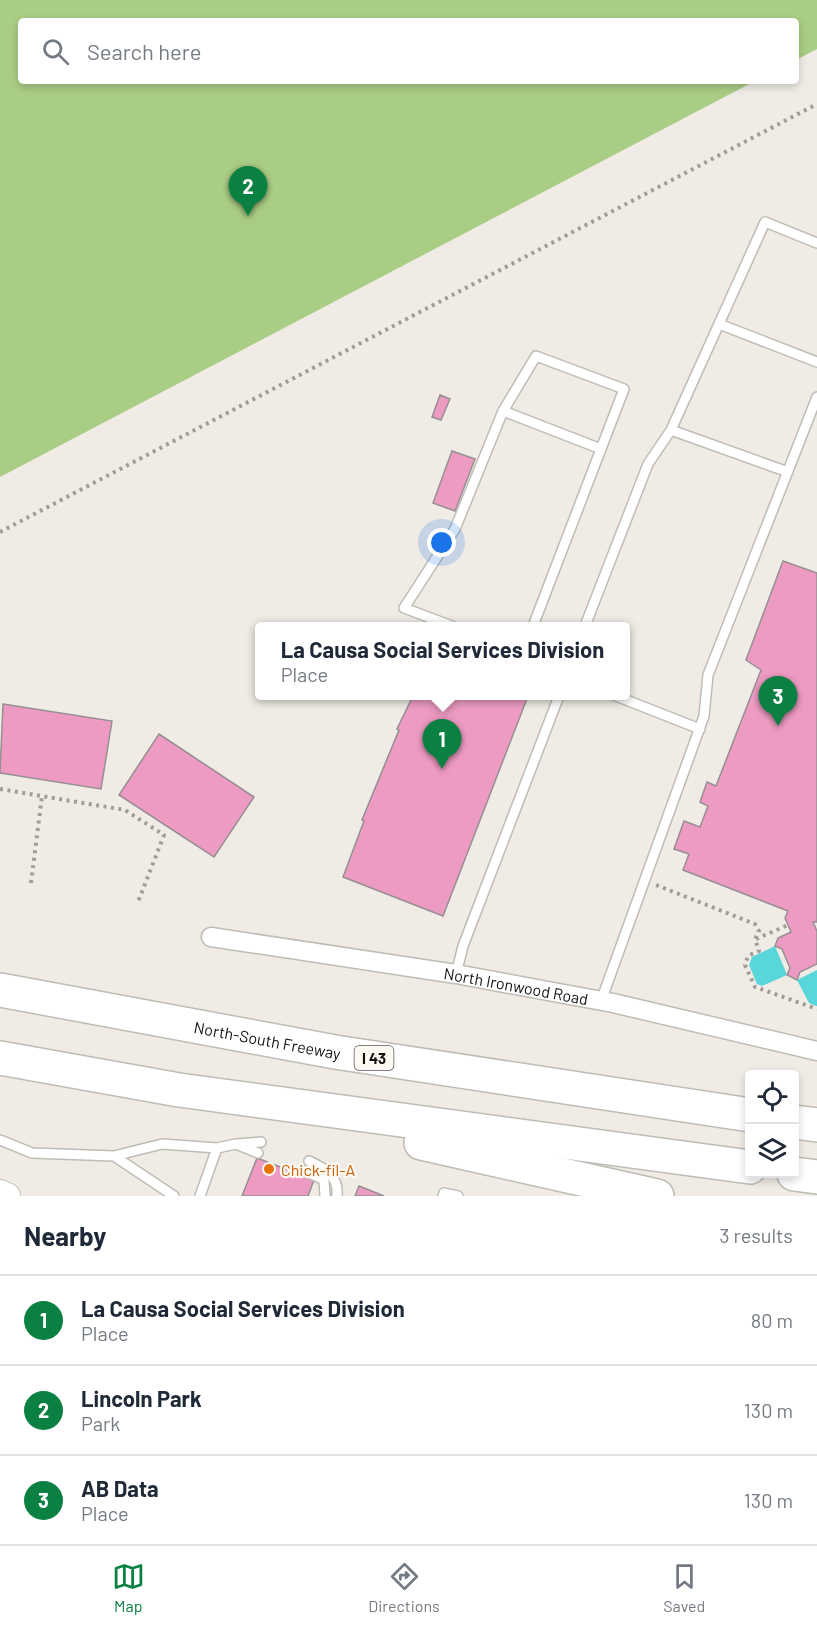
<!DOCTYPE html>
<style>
body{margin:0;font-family:Barlow,sans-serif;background:#f6f6f7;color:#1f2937}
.controls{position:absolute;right:18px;bottom:18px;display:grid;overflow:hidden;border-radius:6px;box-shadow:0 3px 9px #0003}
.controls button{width:54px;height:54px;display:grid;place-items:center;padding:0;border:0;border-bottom:2px solid #e0e1e3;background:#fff;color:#1f2937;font:30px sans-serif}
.you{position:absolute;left:442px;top:543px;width:21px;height:21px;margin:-15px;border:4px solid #fff;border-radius:50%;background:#1a73e8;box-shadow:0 0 0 9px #1a73e833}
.badge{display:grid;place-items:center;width:39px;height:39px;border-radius:50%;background:#0b8043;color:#fff;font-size:20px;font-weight:700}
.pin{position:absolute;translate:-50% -50px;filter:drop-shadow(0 2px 3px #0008)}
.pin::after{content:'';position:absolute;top:32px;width:21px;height:18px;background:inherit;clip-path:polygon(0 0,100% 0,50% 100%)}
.popup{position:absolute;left:255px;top:622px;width:375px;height:78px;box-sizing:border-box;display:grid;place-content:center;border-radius:6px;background:#fff;filter:drop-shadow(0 2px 4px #0005);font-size:20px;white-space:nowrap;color:#747a83}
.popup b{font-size:22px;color:#1f2937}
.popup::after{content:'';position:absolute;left:50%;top:100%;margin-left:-12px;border:12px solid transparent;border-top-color:#fff}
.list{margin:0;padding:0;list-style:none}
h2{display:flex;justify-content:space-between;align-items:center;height:78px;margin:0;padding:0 24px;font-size:26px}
h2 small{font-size:20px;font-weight:400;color:#747a83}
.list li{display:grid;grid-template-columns:39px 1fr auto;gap:18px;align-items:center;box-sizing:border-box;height:90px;padding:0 24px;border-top:2px solid #e0e1e3}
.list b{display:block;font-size:22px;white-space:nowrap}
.list p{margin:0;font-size:20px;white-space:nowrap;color:#747a83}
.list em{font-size:20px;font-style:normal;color:#747a83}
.icon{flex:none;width:33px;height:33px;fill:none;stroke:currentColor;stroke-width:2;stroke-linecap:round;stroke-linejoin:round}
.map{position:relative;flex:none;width:817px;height:1196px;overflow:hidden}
.search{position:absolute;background:#fff;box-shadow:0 3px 9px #0003;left:18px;right:18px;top:18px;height:66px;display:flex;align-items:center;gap:15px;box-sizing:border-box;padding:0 21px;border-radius:6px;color:#747a83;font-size:22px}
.sheet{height:348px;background:#fff}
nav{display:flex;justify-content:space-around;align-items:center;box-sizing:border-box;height:84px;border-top:2px solid #e0e1e3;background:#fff;font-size:16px;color:#747a83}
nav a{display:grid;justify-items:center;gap:3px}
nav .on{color:#0b8043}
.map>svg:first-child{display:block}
.green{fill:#aacd85}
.water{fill:#59d6da}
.building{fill:#ee9bc3;stroke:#968e92;stroke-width:1.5}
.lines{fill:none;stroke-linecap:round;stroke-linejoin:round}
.service-casing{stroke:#bfbcb5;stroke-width:12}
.minor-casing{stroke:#bfbcb5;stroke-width:21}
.secondary-casing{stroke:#bfbcb5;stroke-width:28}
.motorway-casing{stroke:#bfbcb5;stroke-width:36}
.path{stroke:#a09d98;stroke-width:4;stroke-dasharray:3 4.5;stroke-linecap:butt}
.service{stroke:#fff;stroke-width:9}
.minor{stroke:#fff;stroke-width:18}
.secondary{stroke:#fff;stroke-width:26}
.motorway{stroke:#fff;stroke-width:33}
.food-dot{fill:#e8710a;stroke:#fdf9f2;stroke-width:2}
.labels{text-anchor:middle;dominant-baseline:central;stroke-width:4.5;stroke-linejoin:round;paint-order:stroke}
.shield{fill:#fdf9f2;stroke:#595754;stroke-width:1.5}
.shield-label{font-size:15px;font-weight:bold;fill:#131210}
.street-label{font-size:16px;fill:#131210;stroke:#fdf9f2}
.food-label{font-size:16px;fill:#c56008;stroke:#fdf9f2;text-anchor:start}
</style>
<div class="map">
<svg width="817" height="1196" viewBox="0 0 817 1196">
<rect width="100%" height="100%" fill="#f0ece5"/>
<path class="green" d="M 0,0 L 817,0 L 817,49 L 796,60 L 796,21 L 21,21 L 21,81 L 755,81 L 0,477 Z"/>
<path class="water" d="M 775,946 L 787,975 L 762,986 L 757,984 L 749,965 L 752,957 Z
M 817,970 L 817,1006 L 816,1006 L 809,1003 L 797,980 Z"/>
<path class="building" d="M 440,395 L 450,399 L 441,420 L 432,417 Z
M 452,451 L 475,459 L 455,511 L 433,503 Z
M 783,561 L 817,573 L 817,922 L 813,922 L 817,931 L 817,964 L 800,972 L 797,980 L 787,975 L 790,968 L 782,949 L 775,946 L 778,938 L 791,932 L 785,918 L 788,911 L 683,870 L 689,854 L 674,849 L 684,821 L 700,827 L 708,806 L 700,802 L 707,782 L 716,786 L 761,670 L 746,660 Z
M 413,696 L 528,696 L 443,916 L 343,877 L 364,821 L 362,820 L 399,730 L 397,729 Z
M 3,704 L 112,721 L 101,789 L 0,773 Z
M 159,734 L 254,797 L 214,857 L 119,795 Z
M 257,1158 L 314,1180 L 308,1196 L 242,1196 Z
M 359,1186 L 384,1196 L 355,1196 Z"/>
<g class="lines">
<g class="service-casing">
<path id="service" d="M 719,324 L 817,362
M 503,411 L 536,356 L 624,389 L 533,626
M 671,430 L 765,222 L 817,243
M 452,626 L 404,608 L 455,529 L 503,411 L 601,449
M 585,626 L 648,464 L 671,430 L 788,472
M 616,696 L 700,729
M 456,974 L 463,946 L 559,696
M 601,1001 L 704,716 L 708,675 L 817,397
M 0,1140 L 32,1153 L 114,1156 L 162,1144 L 217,1148 L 236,1144 L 258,1153
M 237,1144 L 261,1142
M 114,1156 L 174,1196
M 309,1161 C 326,1169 339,1176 337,1196
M 305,1171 L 324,1180 L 325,1196
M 200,1196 L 217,1148
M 443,1196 L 444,1193 L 458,1196"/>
</g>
<g class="minor-casing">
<g id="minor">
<path id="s1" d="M 211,937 L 456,974 L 613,1003 L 817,1051"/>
</g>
</g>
<g class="secondary-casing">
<path id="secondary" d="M 0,1193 L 7,1196"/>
</g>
<g class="motorway-casing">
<g id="motorway">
<path id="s2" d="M 0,990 L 335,1052 L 750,1115"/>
<path d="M 0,1058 L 179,1090 L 750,1167"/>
<path d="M 794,1122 L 817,1125"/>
<path d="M 421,1143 L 657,1196"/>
<path d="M 794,1174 L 817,1177"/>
</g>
</g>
<path class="path" d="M 0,532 L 817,104
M 0,789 L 125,810 L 164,835 L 138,902
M 31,883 L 42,796
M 656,885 L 755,924 L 759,931 L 755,939 L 759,951 L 748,956 L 745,965 L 755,987 L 817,1009
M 756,939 L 788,925"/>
<use href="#service" class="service"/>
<use href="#minor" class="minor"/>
<use href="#secondary" class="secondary"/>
<use href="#motorway" class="motorway"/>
</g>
<circle class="food-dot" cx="269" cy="1169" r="6"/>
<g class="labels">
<rect class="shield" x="354.5" y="1046" width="39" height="24" rx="4.5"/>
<g class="shield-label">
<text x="374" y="1058">I 43</text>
</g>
<g class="street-label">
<text stroke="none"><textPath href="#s1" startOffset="309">North Ironwood Road</textPath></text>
<text stroke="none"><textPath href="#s2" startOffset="272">North-South Freeway</textPath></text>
</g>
<g class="food-label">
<text x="281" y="1169">Chick-fil-A</text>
</g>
</g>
</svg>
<div class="controls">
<button><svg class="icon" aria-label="locate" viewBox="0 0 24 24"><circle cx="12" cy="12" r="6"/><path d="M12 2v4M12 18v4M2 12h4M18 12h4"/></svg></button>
<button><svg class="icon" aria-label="layers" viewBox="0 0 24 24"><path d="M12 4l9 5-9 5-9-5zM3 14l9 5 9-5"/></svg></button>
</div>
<div class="you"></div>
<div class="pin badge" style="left:442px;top:769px">1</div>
<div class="popup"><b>La Causa Social Services Division</b>Place</div>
<div class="pin badge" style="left:248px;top:216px">2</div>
<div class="pin badge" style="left:778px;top:726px">3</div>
<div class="search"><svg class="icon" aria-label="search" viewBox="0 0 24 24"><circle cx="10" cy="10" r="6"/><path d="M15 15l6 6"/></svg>Search here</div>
</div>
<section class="sheet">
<h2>Nearby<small>3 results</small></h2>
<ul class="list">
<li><span class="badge">1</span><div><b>La Causa Social Services Division</b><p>Place</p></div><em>80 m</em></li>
<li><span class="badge">2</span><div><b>Lincoln Park</b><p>Park</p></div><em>130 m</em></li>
<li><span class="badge">3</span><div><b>AB Data</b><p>Place</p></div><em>130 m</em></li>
</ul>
</section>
<nav>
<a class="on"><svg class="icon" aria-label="map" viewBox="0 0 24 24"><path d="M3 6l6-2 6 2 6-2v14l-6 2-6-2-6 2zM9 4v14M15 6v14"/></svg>Map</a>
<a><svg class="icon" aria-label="directions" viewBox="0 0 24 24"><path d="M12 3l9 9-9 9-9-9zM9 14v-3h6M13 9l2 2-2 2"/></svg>Directions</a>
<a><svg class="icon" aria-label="saved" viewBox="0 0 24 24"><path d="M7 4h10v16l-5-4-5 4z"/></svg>Saved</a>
</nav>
